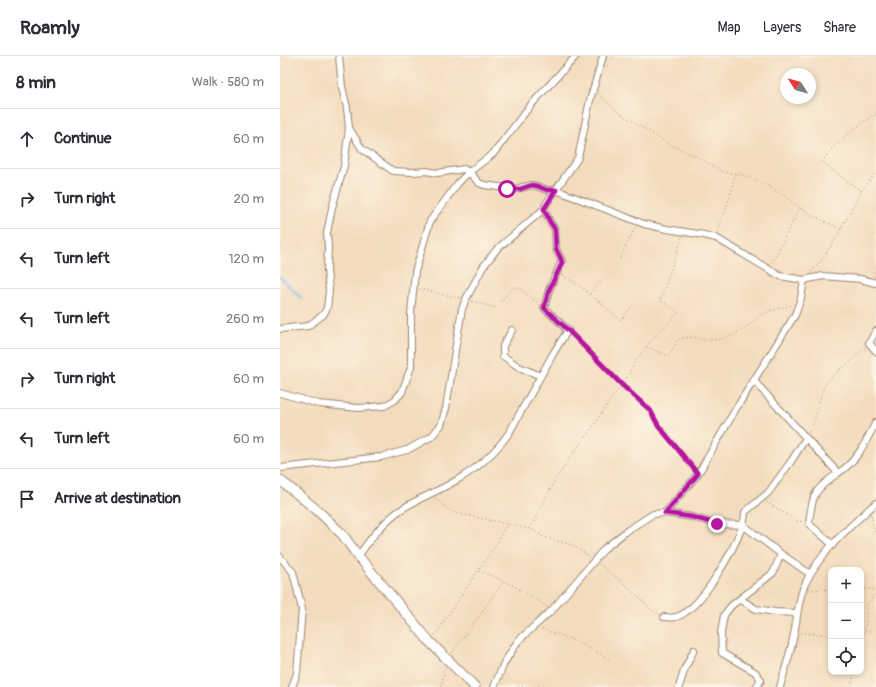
<!DOCTYPE html>
<meta charset="utf-8">
<style>
body{margin:0;font-family:Pangolin,sans-serif;background:#f7f7f7;color:#2b2b33}
.controls{position:absolute;right:12px;bottom:12px;display:grid;overflow:hidden;border-radius:8px;box-shadow:0 2px 6px #0003}
.controls button{width:36px;height:36px;display:grid;place-items:center;padding:0;border:0;border-bottom:1px solid #e1e1e2;background:#fff;color:#2b2b33;font:20px sans-serif}
.compass{position:absolute;left:500px;top:12px;width:36px;height:36px;border-radius:50%;background:#fff;box-shadow:0 2px 6px #0003;rotate:307deg}
.stop{position:absolute;width:12px;height:12px;margin:-9px;border:3px solid #b5179e;border-radius:50%;background:#fff}
.stop.end{background:#b5179e;border-color:#fff;box-shadow:0 1px 4px #0008}
.list{margin:0;padding:0;list-style:none}
h2{display:flex;justify-content:space-between;align-items:center;height:52px;margin:0;padding:0 16px;font-size:17px}
h2 small{font-size:13px;font-weight:400;color:#7c7c81}
.list li{display:grid;grid-template-columns:26px 1fr auto;gap:12px;align-items:center;box-sizing:border-box;height:60px;padding:0 16px;border-top:1px solid #e1e1e2}
.list b{display:block;font-size:15px;white-space:nowrap}
.list em{font-size:13px;font-style:normal;color:#7c7c81}
.icon{flex:none;width:22px;height:22px;fill:none;stroke:currentColor;stroke-width:2;stroke-linecap:round;stroke-linejoin:round}
.map{position:relative;flex:none;width:596px;height:631px;overflow:hidden}
header{display:flex;align-items:center;gap:24px;box-sizing:border-box;height:56px;padding:0 20px;background:#fff;border-bottom:1px solid #e1e1e2}
header strong{font-size:19px}
nav{display:flex;gap:22px;margin-inline-start:auto;font-size:14px}
main{display:flex}
aside{flex:1;background:#fff}
.map>svg:first-child{display:block}
.lines{fill:none;stroke-linecap:round;stroke-linejoin:round}
.stream{stroke:#76b4e9;stroke-width:2}
.minor-casing{stroke:#97836e;stroke-width:8}
.secondary-casing{stroke:#97836e;stroke-width:11}
.path{stroke:#97836e;stroke-width:1;stroke-dasharray:1 3;stroke-linecap:butt}
.minor{stroke:#fff;stroke-width:6}
.secondary{stroke:#fff;stroke-width:9}
.route{stroke:#b5179e;stroke-width:5}
</style>
<header>
<strong>Roamly</strong>
<nav><a>Map</a><a>Layers</a><a>Share</a></nav>
</header>
<main>
<aside>
<h2>8 min<small>Walk · 580 m</small></h2>
<ul class="list">
<li><svg class="icon" aria-label="ahead" viewBox="0 0 24 24"><path d="M12 20V5M6 11l6-6 6 6"/></svg><div><b>Continue</b></div><em>60 m</em></li>
<li><svg class="icon" aria-label="right" viewBox="0 0 24 24"><path d="M7 20v-9h11M14 6l5 5-5 5"/></svg><div><b>Turn right</b></div><em>20 m</em></li>
<li><svg class="icon" aria-label="left" viewBox="0 0 24 24"><path d="M17 20v-9H6M10 6l-5 5 5 5"/></svg><div><b>Turn left</b></div><em>120 m</em></li>
<li><svg class="icon" aria-label="left" viewBox="0 0 24 24"><path d="M17 20v-9H6M10 6l-5 5 5 5"/></svg><div><b>Turn left</b></div><em>260 m</em></li>
<li><svg class="icon" aria-label="right" viewBox="0 0 24 24"><path d="M7 20v-9h11M14 6l5 5-5 5"/></svg><div><b>Turn right</b></div><em>60 m</em></li>
<li><svg class="icon" aria-label="left" viewBox="0 0 24 24"><path d="M17 20v-9H6M10 6l-5 5 5 5"/></svg><div><b>Turn left</b></div><em>60 m</em></li>
<li><svg class="icon" aria-label="arrive" viewBox="0 0 24 24"><path d="M6 21V4h12l-3 4 3 4H6"/></svg><div><b>Arrive at destination</b></div></li>
</ul>
</aside>
<div class="map">
<svg width="596" height="631" viewBox="0 0 596 631">
<rect width="100%" height="100%" fill="#fcf5e5"/>
<filter id="ink" filterUnits="userSpaceOnUse"><feTurbulence type="fractalNoise" baseFrequency=".025" numOctaves="2"/><feDisplacementMap in="SourceGraphic" scale="8" xChannelSelector="R" yChannelSelector="G"/><feConvolveMatrix kernelMatrix="1 2 1 2 8 2 1 2 1" color-interpolation-filters="sRGB"/></filter>
<filter id="wash" filterUnits="userSpaceOnUse"><feTurbulence type="fractalNoise" baseFrequency=".012" numOctaves="4" result="noise"/><feDisplacementMap in="SourceGraphic" scale="16" xChannelSelector="R" yChannelSelector="G"/><feGaussianBlur stdDeviation="0.9" result="paint"/><feColorMatrix in="noise" values="0 0 0 0 0 0 0 0 0 0 0 0 0 0 0 0 0 1.4 0 .05"/><feComposite in="paint" operator="in"/></filter>
<g filter="url(#wash)">
<rect width="100%" height="100%" fill="#f3dcbd"/>
<g class="lines">
<path class="stream" d="M 0,221 L 21,242"/>
</g>
</g>
<g filter="url(#ink)">
<g class="lines">
<g class="minor-casing">
<path id="minor" d="M 69,72 L 82,93 L 113,115 L 132,116 L 146,115 L 157,117 L 184,113 L 189,116 L 199,127 L 204,129 L 235,133 L 252,129 L 257,130 L 267,134 L 276,134 L 364,168 L 387,173 L 424,179 L 436,182 L 500,220 L 524,224 L 543,220 L 580,223 L 596,227
M 0,273 L 28,270 L 43,259 L 47,252 L 49,235 L 47,214 L 48,192 L 47,177 L 52,152 L 64,110 L 69,72 L 67,52 L 62,31 L 59,0
M 232,274 L 223,290 L 223,300 L 239,311 L 261,320
M 596,275 L 589,287 L 596,295
M 474,325 L 558,417 C 577,406 586,385 596,366
M 0,337 L 39,348 L 78,352 L 104,350 L 115,344 L 122,336 L 131,311 L 131,257 L 135,216 L 150,165 L 178,127 L 189,116 L 213,98 L 250,50 L 296,0
M 0,412 L 101,401 L 127,394 L 151,381 L 161,369 L 166,352 L 175,295 L 182,253 L 186,243 L 203,211 L 217,193 L 264,153
M 385,457 L 412,461 L 437,468 L 463,469 L 497,495 L 530,518
M 553,489 L 529,468 C 532,438 534,434 558,417
M 78,500 C 90,484 104,464 122,453 C 139,442 159,435 177,424 C 198,412 215,397 229,377 L 274,296 L 288,274 L 264,252 L 269,234 L 282,205 L 276,193 L 275,173 L 270,166 L 264,153 L 266,148 L 298,102 L 310,44 L 323,0
M 0,501 L 13,516 L 22,553 L 17,617 L 12,631
M 460,543 L 476,553 L 495,556 L 517,557
M 384,561 C 387,561 392,562 396,561 C 421,554 453,495 462,471 C 464,466 465,461 465,456 L 488,437 L 512,404 L 526,382
M 214,631 L 224,607 L 238,585 L 272,554 L 325,492 L 348,474 L 373,458 L 385,457 L 418,418 L 457,351 L 515,259 L 521,242 L 524,224
M 399,631 L 405,612 L 414,594
M 476,631 L 481,624 L 475,616 L 442,597 L 441,577 L 444,559 L 451,550 L 493,517 L 501,498
M 500,631 C 505,613 511,596 514,578 C 517,563 518,547 523,533 C 536,500 570,470 596,447"/>
</g>
<g class="secondary-casing">
<path id="secondary" d="M 0,424 L 37,454 L 62,478 L 78,500 L 150,586 L 195,631"/>
</g>
<path class="path" d="M 327,10 L 334,0
M 318,37 L 338,56 L 387,87 L 417,101 L 443,116 L 459,118 L 475,123 L 497,135 L 515,148 L 533,160 L 561,173
M 581,135 L 542,106 C 555,86 576,70 596,58
M 438,176 L 449,144 L 455,118
M 340,202 L 355,172
M 492,207 L 520,151
M 531,216 C 553,193 565,163 581,136 C 585,129 591,123 596,117
M 283,219 L 301,231 L 341,264 L 353,249
M 594,221 L 596,212
M 139,233 L 179,242
M 309,238 L 322,224
M 192,245 L 215,252 L 233,231 L 239,232 L 259,248
M 293,279 L 343,329 L 369,354 L 378,369 L 413,413
M 367,291 L 389,300 L 398,283 L 410,281 L 428,284 L 441,283 L 452,279 L 468,270 L 481,259 L 492,254 L 513,249
M 529,376 L 532,372 L 544,330 L 555,317 L 568,308 L 585,292
M 155,442 L 168,453 L 176,457 L 250,473 L 264,481 L 292,489 L 310,501
M 486,446 L 517,465 L 524,466
M 591,459 L 596,482
M 250,473 L 275,424 L 292,399 L 313,371 L 332,341 L 343,329 L 355,306 L 366,290 L 399,256 L 380,244 L 402,182
M 319,508 L 346,529 L 372,554 L 379,558
M 199,515 C 224,524 245,535 267,551
M 581,533 L 596,533
M 529,534 L 551,533
M 262,573 L 293,584 L 330,603
M 581,576 L 596,574
M 521,577 L 551,579
M 155,579 L 216,488 L 227,468
M 581,585 L 586,566 L 587,549 L 596,535
M 172,597 L 224,525
M 161,631 L 165,612
M 238,631 L 258,630 L 263,631
M 571,631 L 574,616"/>
<use href="#minor" class="minor"/>
<use href="#secondary" class="secondary"/>
</g>
</g>
<g class="lines" filter="url(#ink)">
<path class="route" d="M 227,133 L 240,133 L 252,129 L 257,130 L 267,134 L 276,134 L 264,153 L 270,166 L 275,173 L 276,193 L 281,203 L 282,207 L 269,234 L 264,252 L 288,274 L 342,329 L 370,354 L 378,369 L 418,418 L 385,457 L 412,461 L 437,468"/>
</g>
</svg>
<div class="controls">
<button>+</button>
<button>−</button>
<button><svg class="icon" aria-label="locate" viewBox="0 0 24 24"><circle cx="12" cy="12" r="6"/><path d="M12 2v4M12 18v4M2 12h4M18 12h4"/></svg></button>
</div>
<svg class="compass" viewBox="-18 -18 36 36"><path d="M0-13l5 13h-10z" fill="#e53935"/><path d="M0 13l5-13h-10z" fill="#7c7c81"/></svg>
<div class="stop" style="left:227px;top:133px"></div>
<div class="stop end" style="left:437px;top:468px"></div>
</div>
</main>
